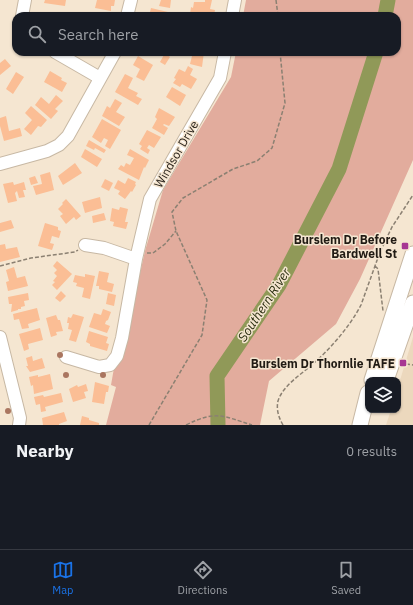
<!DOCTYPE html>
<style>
body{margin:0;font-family:"IBM Plex Sans",sans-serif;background:#20242c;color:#f1f3f6}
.controls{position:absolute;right:12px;bottom:12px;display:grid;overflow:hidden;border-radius:8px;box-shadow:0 1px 3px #0004}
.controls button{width:36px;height:36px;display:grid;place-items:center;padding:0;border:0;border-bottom:1px solid #363941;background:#171b24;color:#f1f3f6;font:20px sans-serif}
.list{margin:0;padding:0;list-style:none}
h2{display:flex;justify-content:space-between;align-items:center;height:52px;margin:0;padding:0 16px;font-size:17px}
h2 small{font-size:13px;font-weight:400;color:#9ea1a6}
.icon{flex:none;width:22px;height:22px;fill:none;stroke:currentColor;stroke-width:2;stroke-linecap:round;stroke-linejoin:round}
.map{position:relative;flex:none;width:413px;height:425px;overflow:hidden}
.search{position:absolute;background:#171b24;box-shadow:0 1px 3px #0004;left:12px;right:12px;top:12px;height:44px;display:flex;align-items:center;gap:10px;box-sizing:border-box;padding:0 14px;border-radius:12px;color:#9ea1a6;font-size:15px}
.sheet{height:124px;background:#171b24}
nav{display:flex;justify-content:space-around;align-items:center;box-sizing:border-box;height:56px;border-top:1px solid #363941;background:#171b24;font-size:11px;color:#9ea1a6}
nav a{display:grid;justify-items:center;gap:2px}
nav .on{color:#1a73e8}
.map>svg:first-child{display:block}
.built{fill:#ecd8bd}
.green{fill:#e2ac9d}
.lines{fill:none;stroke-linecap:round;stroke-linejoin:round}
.river{stroke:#909958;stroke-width:15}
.building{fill:#fbbe95}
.minor-casing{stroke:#c7b8a4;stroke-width:14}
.major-casing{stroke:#c7b8a4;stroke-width:17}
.path{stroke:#8b8072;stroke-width:1.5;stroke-dasharray:4 2;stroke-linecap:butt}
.minor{stroke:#fff;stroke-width:12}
.major{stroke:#fff;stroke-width:15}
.tree{fill:#aa7660}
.poi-dot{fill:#a73693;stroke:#f5e6d1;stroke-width:1.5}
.labels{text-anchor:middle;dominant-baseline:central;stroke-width:3;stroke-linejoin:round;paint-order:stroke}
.street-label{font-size:12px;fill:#211b14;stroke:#f5e6d1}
.poi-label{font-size:12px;font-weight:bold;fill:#211b14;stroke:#f5e6d1;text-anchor:end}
.water-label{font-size:13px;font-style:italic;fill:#282c0e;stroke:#f5e6d1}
</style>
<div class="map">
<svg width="413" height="425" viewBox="0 0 413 425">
<rect width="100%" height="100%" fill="#f5e6d1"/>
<path class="built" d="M 413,337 L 413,425 L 386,425 L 391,410 L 398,410 L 398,387 Z"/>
<path class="green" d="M 246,0 L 413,0 L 413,160 L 360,279 L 336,324 L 269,381 L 260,425 L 106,425 L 116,387 L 111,385 L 114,368 L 120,362 L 145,251 L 163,190 L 231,77 L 236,52 L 397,52 L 397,16 L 243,16 Z"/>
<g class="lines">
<path class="river" d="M 385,16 L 388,0
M 218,425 L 217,376 L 279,285 L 339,169 L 376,52"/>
</g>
<path class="building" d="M 45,0 L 66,0 L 65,6 L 44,3 Z
M 97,0 L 115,0 L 114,6 L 111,6 L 111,11 L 95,8 Z
M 161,0 L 171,0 L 170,8 L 159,6 Z
M 205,0 L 212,0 L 210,9 L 215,10 L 214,16 L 199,16 L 190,14 L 191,7 L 193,8 L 194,2 L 205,2 Z
M 151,8 L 168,12 L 167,16 L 149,16 Z
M 193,52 L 204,52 L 202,67 L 190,64 Z
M 165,53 L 170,57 L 165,65 L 160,62 Z
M 138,56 L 153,65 L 144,81 L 136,77 L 140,69 L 133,65 Z
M 5,59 L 11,66 L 0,75 L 0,63 Z
M 188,66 L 193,69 L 190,75 L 197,79 L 191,89 L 182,84 L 180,87 L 173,83 L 176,79 L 174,78 L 179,69 L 185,72 Z
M 50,71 L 62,78 L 61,80 L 67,83 L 62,92 L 44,82 Z
M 16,72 L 24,77 L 13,94 L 6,89 Z
M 125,74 L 133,78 L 128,88 L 138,93 L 136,96 L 142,99 L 138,105 L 115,92 Z
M 172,87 L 186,95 L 180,106 L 166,97 Z
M 56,95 L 63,101 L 55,109 L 58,111 L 51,119 L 35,105 L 41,97 L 49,104 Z
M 115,99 L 122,103 L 116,112 L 125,117 L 119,126 L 102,116 L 107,106 L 110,108 Z
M 31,106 L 47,120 L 41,127 L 38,126 L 31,135 L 24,129 L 32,120 L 25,113 Z
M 159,108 L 175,117 L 169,126 L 164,124 L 163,125 L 168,128 L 164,135 L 152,128 L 157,119 L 155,117 Z
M 6,116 L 9,131 L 20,128 L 22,136 L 4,141 L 0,126 L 0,118 Z
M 102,119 L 121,130 L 110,149 L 105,146 L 108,140 L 104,138 L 101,143 L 92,137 Z
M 147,130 L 161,137 L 154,148 L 149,145 L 147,148 L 150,150 L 148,154 L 140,149 L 142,146 L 139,144 Z
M 89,140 L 106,150 L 104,153 L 95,148 L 94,150 L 86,146 Z
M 85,149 L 102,159 L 97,167 L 81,157 Z
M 130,149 L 149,160 L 145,168 L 144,167 L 139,180 L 118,169 L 121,165 L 124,167 L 126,163 L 130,165 L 134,158 L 127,155 Z
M 75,163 L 82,173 L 63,185 L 58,176 Z
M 50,172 L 54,190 L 36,195 L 33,186 L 42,184 L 40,175 Z
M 35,176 L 38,183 L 31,185 L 29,178 Z
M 128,178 L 136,182 L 135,184 L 136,185 L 132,192 L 131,191 L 125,199 L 118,194 L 120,191 L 114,188 L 118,180 L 125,184 Z
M 105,179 L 113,183 L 109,191 L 101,187 Z
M 13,182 L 14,185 L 24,182 L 26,190 L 23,190 L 25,197 L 19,198 L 17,191 L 15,193 L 17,201 L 8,203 L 3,184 Z
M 100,197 L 102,208 L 85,213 L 82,202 Z
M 66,199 L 81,216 L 76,220 L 74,217 L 66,224 L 60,216 L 63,214 L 58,209 L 63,204 L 62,203 Z
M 120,207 L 128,209 L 125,222 L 128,222 L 126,229 L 113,226 L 114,222 L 110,221 L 112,208 L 119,210 Z
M 104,213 L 106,220 L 93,223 L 92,216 Z
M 11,220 L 14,228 L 0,232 L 0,223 Z
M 45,223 L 58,227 L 58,230 L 61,231 L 59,238 L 52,236 L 50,243 L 54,244 L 52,250 L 38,246 Z
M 5,244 L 6,249 L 17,247 L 20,257 L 0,262 L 0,245 Z
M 57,261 L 72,274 L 57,290 L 52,285 L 55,282 L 53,281 L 57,276 L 54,273 L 57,270 L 53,266 Z
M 14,267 L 17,278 L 25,276 L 28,286 L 8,291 L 6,282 L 9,281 L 6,270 Z
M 99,271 L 109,273 L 107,282 L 114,284 L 112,292 L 99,289 L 99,286 L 96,286 Z
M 85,274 L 95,276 L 90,299 L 82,297 L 84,288 L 76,286 L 77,283 L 73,282 L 75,275 L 85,277 Z
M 61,291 L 66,296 L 60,302 L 55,298 Z
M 28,293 L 29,300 L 24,301 L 25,306 L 21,307 L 21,309 L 18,309 L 18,310 L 11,312 L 12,304 L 9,304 L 8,297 Z
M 108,293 L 116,295 L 114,306 L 106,304 Z
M 37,308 L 40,320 L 28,324 L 29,328 L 22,329 L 19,319 L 14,320 L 13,314 Z
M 103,309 L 111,312 L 108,320 L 106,321 L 105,324 L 110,326 L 107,333 L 89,327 L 94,313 L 101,315 Z
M 73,314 L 84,317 L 76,342 L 69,340 L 72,330 L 68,329 L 69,323 L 67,323 L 68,317 L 71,318 Z
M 56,315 L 58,320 L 60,320 L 63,331 L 56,332 L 57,335 L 51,337 L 46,318 Z
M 40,328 L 43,340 L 28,344 L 29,349 L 24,351 L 19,334 Z
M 89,331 L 108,337 L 106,343 L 109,344 L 107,351 L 90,346 L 90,344 L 86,342 Z
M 32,356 L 33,361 L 42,358 L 45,368 L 30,372 L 26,366 L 28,366 L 26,358 Z
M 50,374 L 53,389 L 34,394 L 33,385 L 31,386 L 29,377 L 38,375 L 38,377 Z
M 95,382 L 109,386 L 108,392 L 106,392 L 104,404 L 92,402 Z
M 86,384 L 88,391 L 84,392 L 86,398 L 73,402 L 69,389 L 77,385 L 78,387 Z
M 61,393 L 63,402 L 45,407 L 46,411 L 41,412 L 40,404 L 36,405 L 34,397 L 43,395 L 44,397 Z
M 64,412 L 67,421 L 59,424 L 59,425 L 43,425 L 42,418 Z
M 82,416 L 89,418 L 89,420 L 99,423 L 99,425 L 80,425 Z"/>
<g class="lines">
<g class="minor-casing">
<path id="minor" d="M 22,16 L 25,0
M 127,16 L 131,0
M 232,16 L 235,0
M 55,52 L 100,78
M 0,164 L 47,151 L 59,145 L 68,136 L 115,52
M 85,245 L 104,248 L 136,259
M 0,337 L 20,418 L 19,425
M 66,357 L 99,367 L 110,365 L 117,356 L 122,338 L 136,259 L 150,199 L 220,78 L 225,52"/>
</g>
<g class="major-casing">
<path id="major" d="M 372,380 L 413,254
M 386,380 L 413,303
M 360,425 L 368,393"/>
</g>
<path class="path" d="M 276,0 L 278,16
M 147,253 L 153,253 L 165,244 L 176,231
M 0,266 L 31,258 L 75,252 L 78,250
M 375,266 L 378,269 L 383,311
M 406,364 L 413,365
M 149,425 L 202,335 L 207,300 L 176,231 L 172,212 L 183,198 L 233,169 L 257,161 L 272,148 L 285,103 L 280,52
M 186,425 C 216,410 223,416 252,425
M 283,425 C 279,418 276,410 278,401 C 283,385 302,374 314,363 C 332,347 350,326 361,305 L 380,252 L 392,227 L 413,195"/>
<use href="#minor" class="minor"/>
<use href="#major" class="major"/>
</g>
<g class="tree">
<circle cx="60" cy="355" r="3"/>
<circle cx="66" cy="375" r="3"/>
<circle cx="103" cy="375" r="3"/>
<circle cx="8" cy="411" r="3"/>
</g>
<g class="poi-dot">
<rect x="401" y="242" width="8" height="8" rx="2"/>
<rect x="399" y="359" width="8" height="8" rx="2"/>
</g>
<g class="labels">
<g class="street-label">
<text transform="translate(176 154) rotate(-60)">Windsor Drive</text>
</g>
<g class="poi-label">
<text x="397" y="239">Burslem Dr Before<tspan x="397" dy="14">Bardwell St</tspan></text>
<text x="395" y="363">Burslem Dr Thornlie TAFE</text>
</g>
<g class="water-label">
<text transform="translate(264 305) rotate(-57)">Southern River</text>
</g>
</g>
</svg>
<div class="controls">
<button><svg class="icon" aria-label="layers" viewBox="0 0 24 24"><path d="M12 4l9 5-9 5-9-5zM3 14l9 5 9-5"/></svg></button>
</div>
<div class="search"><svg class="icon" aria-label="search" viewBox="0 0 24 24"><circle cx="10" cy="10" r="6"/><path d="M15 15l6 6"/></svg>Search here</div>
</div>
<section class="sheet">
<h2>Nearby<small>0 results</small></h2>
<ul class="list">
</ul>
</section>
<nav>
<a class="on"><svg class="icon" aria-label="map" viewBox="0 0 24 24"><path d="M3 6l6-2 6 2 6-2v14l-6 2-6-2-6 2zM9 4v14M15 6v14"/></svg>Map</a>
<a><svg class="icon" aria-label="directions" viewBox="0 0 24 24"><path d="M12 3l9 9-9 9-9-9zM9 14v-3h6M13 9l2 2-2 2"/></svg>Directions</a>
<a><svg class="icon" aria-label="saved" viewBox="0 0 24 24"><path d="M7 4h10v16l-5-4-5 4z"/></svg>Saved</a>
</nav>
